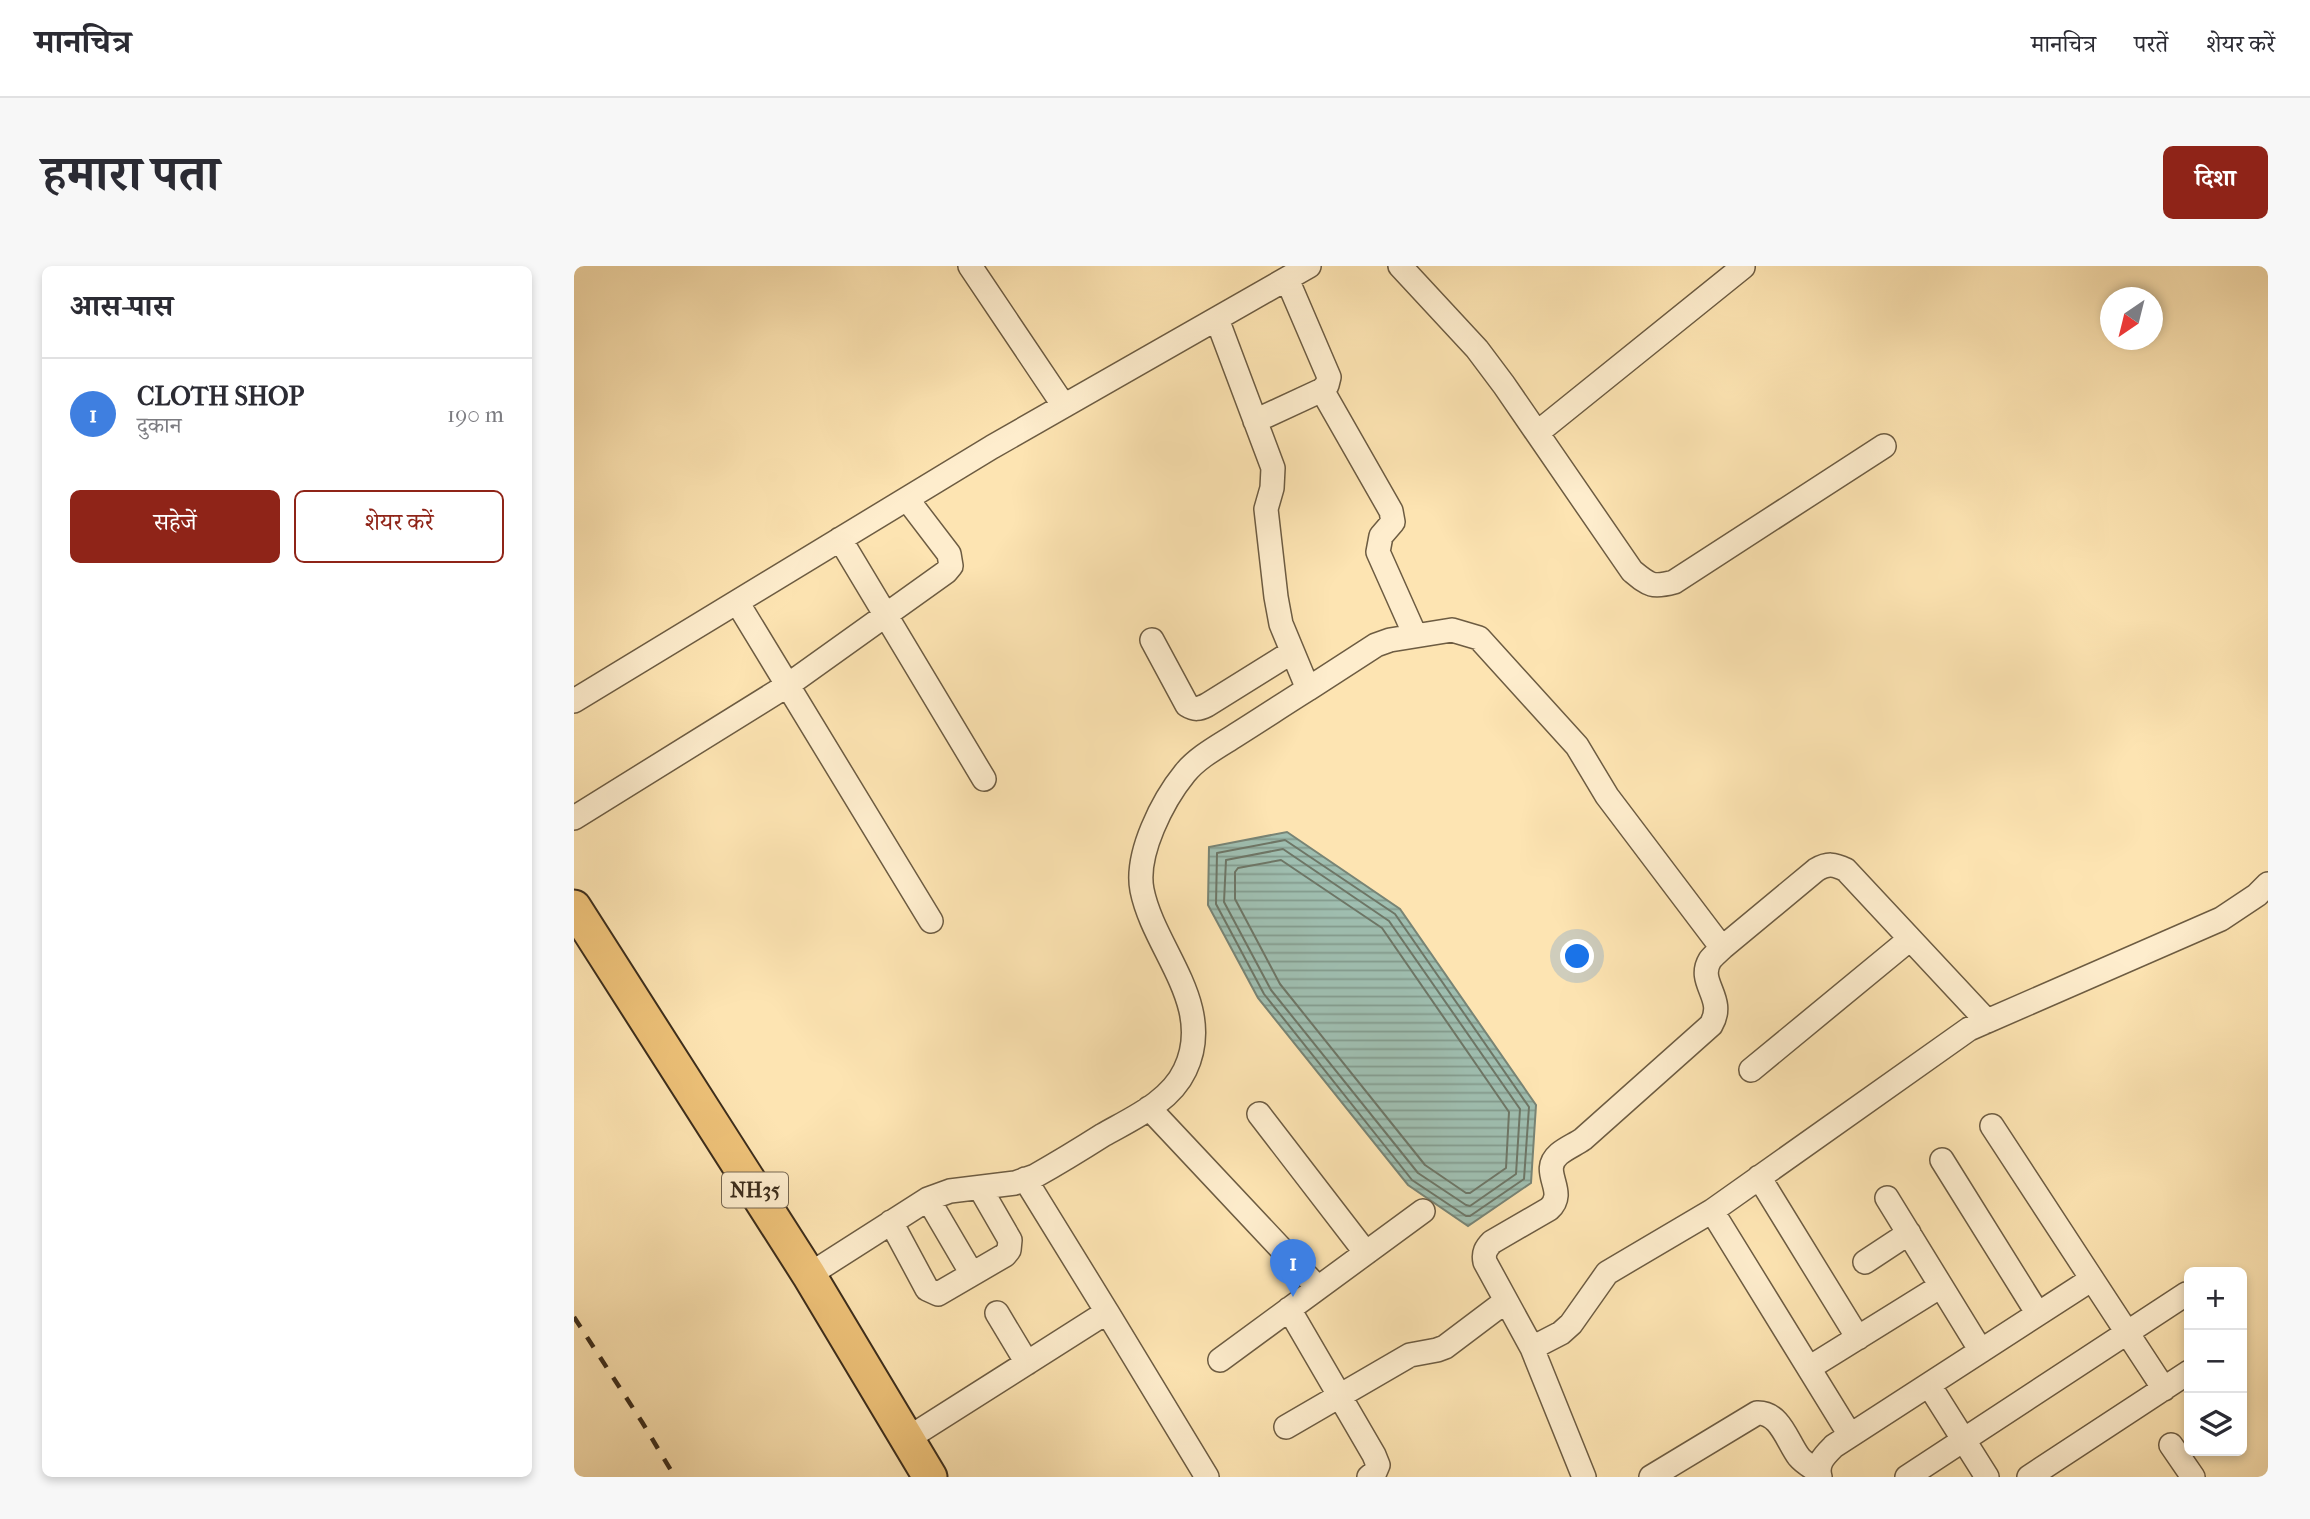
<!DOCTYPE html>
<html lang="hi">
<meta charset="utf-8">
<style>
body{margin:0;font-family:"IM FELL French Canon","Noto Serif Devanagari",serif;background:#f7f7f7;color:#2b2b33}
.controls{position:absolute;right:21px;bottom:21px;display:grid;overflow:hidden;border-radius:10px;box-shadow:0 4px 10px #0003}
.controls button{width:63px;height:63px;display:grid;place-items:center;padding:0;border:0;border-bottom:2px solid #e1e1e2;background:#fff;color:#2b2b33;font:35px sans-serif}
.compass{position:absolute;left:1526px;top:21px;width:63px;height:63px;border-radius:50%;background:#fff;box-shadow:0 4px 10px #0003;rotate:215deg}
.you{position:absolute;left:1004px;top:691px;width:24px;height:24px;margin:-18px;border:5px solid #fff;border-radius:50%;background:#1a73e8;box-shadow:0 0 0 10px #1a73e833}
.badge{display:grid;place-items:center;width:46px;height:46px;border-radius:50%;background:#8f2418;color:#fff;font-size:23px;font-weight:700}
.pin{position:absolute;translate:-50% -58px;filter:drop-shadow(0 2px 4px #0008)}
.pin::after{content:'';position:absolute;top:37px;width:24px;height:21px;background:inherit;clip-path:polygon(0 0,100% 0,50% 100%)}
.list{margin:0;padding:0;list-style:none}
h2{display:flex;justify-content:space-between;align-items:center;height:91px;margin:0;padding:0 28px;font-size:30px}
h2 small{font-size:23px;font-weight:400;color:#7c7c81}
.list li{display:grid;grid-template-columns:46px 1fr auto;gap:21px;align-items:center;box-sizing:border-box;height:112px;padding:0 28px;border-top:2px solid #e1e1e2}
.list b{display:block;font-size:26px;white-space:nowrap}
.list p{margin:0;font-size:23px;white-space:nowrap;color:#7c7c81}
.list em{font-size:23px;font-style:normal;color:#7c7c81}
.actions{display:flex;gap:14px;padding:21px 28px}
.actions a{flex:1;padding:16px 0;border:2px solid #8f2418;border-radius:10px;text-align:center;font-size:24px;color:#8f2418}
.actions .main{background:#8f2418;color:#fff}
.icon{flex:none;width:38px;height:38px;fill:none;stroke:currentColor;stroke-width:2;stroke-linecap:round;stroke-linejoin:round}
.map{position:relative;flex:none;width:1694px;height:1211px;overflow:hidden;border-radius:10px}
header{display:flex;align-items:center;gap:42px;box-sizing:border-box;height:98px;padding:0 35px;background:#fff;border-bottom:2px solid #e1e1e2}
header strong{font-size:33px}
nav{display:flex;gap:38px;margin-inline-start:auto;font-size:24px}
.intro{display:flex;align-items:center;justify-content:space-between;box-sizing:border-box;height:168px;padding:0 42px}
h1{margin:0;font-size:49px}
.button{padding:18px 32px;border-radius:10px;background:#8f2418;color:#fff;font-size:24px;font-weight:700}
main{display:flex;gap:42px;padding:0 42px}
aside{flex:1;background:#fff;border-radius:10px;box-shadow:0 4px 10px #0003}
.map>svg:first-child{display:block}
.water{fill:url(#water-rules);stroke:#788475;stroke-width:2}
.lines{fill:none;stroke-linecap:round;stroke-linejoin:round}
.shore{stroke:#6e7666;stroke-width:2}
.minor-casing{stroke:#6d5c42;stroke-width:26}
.highway-casing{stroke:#3d2e1c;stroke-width:37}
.minor{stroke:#feedcd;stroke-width:23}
.highway{stroke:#eec279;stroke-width:33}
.rail{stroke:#3d2e1c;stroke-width:4.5;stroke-dasharray:12 12;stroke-linecap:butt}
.labels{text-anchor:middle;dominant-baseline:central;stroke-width:5;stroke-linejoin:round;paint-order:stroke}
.shield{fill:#feedcd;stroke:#776751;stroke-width:2}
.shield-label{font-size:21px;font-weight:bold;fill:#3d2e1c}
</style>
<header>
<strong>मानचित्र</strong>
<nav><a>मानचित्र</a><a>परतें</a><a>शेयर करें</a></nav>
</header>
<div class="intro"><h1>हमारा पता</h1><a class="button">दिशा</a></div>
<main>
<aside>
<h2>आस-पास<small></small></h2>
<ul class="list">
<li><span class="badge" style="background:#3f7fe0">1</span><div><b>CLOTH SHOP</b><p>दुकान</p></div><em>190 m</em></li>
</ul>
<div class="actions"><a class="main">सहेजें</a><a>शेयर करें</a></div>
</aside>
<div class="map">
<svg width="1694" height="1211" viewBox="0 0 1694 1211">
<defs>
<pattern id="water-rules" width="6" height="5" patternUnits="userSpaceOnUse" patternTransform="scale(1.75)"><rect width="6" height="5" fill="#9fbeb0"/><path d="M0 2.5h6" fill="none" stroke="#839b8e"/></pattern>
</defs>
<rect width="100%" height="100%" fill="#fde4b2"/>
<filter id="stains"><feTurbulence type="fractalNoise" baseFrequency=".00286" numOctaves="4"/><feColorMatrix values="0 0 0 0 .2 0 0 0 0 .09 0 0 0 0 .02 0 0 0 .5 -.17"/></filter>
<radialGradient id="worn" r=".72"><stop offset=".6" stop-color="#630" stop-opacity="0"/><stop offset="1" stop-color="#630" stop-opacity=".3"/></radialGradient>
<path class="water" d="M 713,566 L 826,643 L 962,839 L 957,917 L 894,960 L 834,919 L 684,732 L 634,639 L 635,581 Z"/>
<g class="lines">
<path class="shore" d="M 711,574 L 821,648 L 955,841 L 950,913 L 896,950 L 892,950 L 838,914 L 690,728 L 642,638 L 643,587 Z
M 709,583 L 815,655 L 946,843 L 942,908 L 896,940 L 892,939 L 844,907 L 697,724 L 650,636 L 652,594 Z
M 707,594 L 808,662 L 935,846 L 932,902 L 896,927 L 892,927 L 851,899 L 706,718 L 661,633 L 661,606 L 664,602 Z"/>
<g class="minor-casing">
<path id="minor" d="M 396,0 L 490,140
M 826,0 L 903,83 L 930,119 L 1058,305 C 1075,319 1078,322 1100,316 L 1310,180
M 748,124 L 817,245 L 819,256 L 807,270 L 804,286 L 841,369
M 681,155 L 748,124 L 753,119 L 755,111 L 713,13
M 963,167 L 1169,1
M 266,273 L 410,513
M 163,336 L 357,655
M 578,374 L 613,439 C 621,444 625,443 633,439 L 718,386
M 734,423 L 802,379 L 816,374 L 878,364 L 905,372 L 1003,480 L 1033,530 L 1148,682 C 1144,686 1139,690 1136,694 C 1122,717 1153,732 1137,759 L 1009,873 C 1002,878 992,882 985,888 C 964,906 995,925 975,943 L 918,976 C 912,982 909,987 911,996 L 958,1082 L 1010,1211
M 0,435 L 418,181 L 735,0
M 0,552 L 214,419 L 372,306 L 377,300 L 375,288 L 333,233
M 1148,682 L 1242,604 C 1254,597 1260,598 1272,604 L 1413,755
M 1177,804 L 1336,673
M 575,842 L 744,1022
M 685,848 L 792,987
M 1368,894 L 1464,1048
M 1185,911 L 1284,1072
M 451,913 L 533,1046
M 1313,932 L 1407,1085
M 354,933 L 398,1008
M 1138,945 L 1276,1169
M 317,956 L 353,1023 L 364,1028 L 431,989 L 435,984 L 436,974 L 406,922
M 1291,996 L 1335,967
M 235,1009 L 354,933 L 376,925 L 441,917 L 461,910 C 484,897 507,883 529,869 C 559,852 596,836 611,804 C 642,739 580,684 568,624 C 561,588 589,534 611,507 C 624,491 645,480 662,469 C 686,454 710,438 734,423 L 707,358 L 702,331 L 692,243 L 698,222 L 699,202 L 643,53
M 1518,1013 L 1590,1123
M 715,1043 L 800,1189 L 804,1199 L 801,1206 L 795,1211
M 423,1047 L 453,1097
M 958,1082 L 987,1067 L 997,1058 L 1033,1007 L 1138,945 L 1395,763 L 1647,653 L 1683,629 L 1694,618
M 646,1094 L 849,945
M 1235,1102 L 1367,1020
M 1355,1119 L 1413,1211
M 712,1161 L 836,1089 L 863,1084 L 871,1081 L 932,1035
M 333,1173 L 533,1046 L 633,1211
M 1597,1179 L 1619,1211
M 1077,1211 L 1183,1147 C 1206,1146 1213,1175 1225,1191 C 1230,1197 1237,1201 1244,1205
M 1246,1211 C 1242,1197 1251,1189 1260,1180 L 1518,1013 L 1418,860
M 1333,1211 L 1612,1028
M 1455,1211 L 1615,1106"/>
</g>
<g class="highway-casing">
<path id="highway" d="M 0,641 L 235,1009 L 356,1211"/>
</g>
<use href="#minor" class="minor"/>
<use href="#highway" class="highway"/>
<path class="rail" d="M 0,1051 L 68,1156 L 101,1211"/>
</g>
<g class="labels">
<rect class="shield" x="148" y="906.5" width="66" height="35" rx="5"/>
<g class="shield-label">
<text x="181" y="924">NH35</text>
</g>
</g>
<rect width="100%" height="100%" filter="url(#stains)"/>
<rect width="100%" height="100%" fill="url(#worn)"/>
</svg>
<div class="controls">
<button>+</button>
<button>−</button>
<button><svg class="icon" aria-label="layers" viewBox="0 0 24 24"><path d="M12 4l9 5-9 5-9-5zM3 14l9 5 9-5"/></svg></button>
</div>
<svg class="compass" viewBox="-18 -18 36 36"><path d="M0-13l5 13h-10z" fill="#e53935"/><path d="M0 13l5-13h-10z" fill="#7c7c81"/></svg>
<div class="you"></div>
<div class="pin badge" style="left:719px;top:1031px;background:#3f7fe0">1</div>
</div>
</main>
